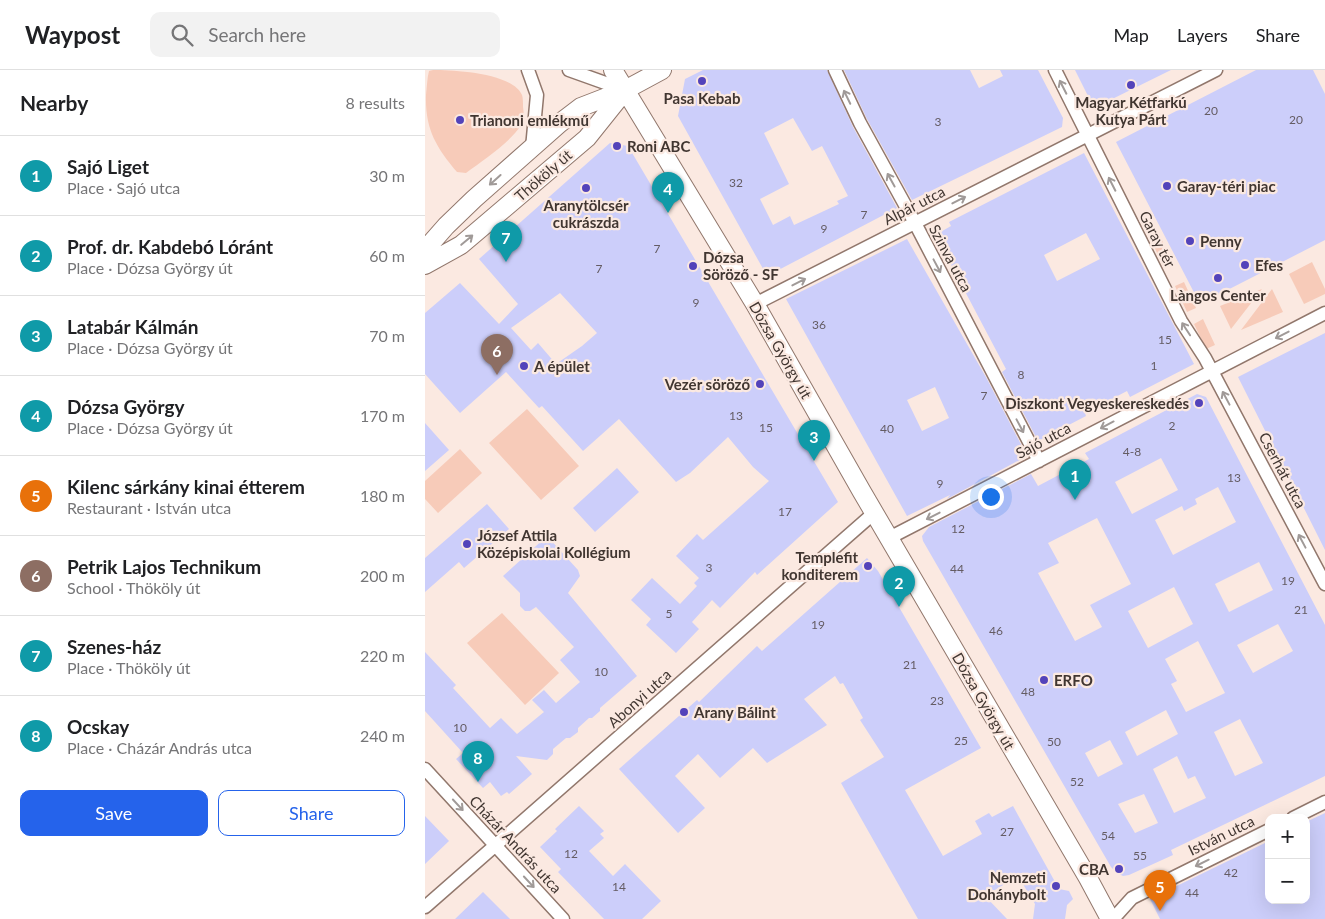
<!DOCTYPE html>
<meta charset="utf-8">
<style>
body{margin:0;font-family:Lato,sans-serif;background:#f2f2f2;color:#202124}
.controls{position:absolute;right:15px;bottom:15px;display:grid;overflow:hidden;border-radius:10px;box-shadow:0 5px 20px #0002}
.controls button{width:45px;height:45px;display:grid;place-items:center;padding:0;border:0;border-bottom:1px solid #e0e0e0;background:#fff;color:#202124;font:25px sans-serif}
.you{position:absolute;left:565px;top:426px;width:18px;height:18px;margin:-12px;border:4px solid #fff;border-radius:50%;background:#1a73e8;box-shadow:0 0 0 8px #1a73e833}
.badge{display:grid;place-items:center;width:32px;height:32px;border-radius:50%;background:#2563eb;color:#fff;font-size:16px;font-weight:700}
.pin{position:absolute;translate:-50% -41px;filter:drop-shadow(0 1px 2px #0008)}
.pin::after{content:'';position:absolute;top:26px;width:18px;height:15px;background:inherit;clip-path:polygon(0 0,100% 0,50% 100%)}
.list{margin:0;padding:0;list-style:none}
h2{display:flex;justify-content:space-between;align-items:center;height:65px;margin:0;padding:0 20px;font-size:21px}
h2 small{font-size:16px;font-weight:400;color:#757577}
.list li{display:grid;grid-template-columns:32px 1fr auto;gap:15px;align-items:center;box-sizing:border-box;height:80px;padding:0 20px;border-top:1px solid #e0e0e0}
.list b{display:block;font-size:19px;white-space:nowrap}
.list p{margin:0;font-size:16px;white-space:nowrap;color:#757577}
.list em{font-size:16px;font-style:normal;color:#757577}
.actions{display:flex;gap:10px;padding:15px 20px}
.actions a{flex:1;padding:11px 0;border:1px solid #2563eb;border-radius:10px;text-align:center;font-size:18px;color:#2563eb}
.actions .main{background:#2563eb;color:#fff}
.icon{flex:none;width:28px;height:28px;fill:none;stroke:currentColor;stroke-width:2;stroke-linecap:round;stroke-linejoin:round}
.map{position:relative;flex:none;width:900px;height:849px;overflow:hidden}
header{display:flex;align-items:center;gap:30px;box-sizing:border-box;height:70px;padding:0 25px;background:#fff;border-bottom:1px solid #e0e0e0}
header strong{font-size:24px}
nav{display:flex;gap:28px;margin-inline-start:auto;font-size:18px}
.search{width:350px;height:45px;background:#f2f2f2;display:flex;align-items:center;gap:12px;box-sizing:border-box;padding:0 18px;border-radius:10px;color:#757577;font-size:19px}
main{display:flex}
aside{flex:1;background:#fff}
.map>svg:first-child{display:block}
.green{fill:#f7cbb9}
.building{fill:#cccefa;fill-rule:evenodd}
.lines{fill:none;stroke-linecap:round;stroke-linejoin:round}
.minor-casing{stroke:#91776c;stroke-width:15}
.secondary-casing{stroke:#91776c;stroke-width:20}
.minor{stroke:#fff;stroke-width:12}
.secondary{stroke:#fff;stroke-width:18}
.oneway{stroke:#a09a98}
.poi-dot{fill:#5343ba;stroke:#fbe9e1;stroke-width:2}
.labels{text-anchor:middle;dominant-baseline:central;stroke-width:4.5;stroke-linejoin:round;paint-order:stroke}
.number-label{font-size:12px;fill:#645c63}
.poi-label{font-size:15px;font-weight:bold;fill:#413631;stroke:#fbe9e1;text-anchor:start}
.street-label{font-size:15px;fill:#413631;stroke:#fbe9e1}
</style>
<header>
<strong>Waypost</strong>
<div class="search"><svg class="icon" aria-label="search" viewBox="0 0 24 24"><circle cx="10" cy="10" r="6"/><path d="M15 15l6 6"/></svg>Search here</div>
<nav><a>Map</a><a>Layers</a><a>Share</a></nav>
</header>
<main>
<aside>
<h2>Nearby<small>8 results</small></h2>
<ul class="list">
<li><span class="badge" style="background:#0f9aa8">1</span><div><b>Sajó Liget</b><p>Place · Sajó utca</p></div><em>30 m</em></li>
<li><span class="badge" style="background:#0f9aa8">2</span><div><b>Prof. dr. Kabdebó Lóránt</b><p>Place · Dózsa György út</p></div><em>60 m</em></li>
<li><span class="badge" style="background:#0f9aa8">3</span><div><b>Latabár Kálmán</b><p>Place · Dózsa György út</p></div><em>70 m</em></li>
<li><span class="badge" style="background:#0f9aa8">4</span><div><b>Dózsa György</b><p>Place · Dózsa György út</p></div><em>170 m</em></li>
<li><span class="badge" style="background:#e8710a">5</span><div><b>Kilenc sárkány kinai étterem</b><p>Restaurant · István utca</p></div><em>180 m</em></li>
<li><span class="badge" style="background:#8d6e63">6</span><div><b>Petrik Lajos Technikum</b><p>School · Thököly út</p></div><em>200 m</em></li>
<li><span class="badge" style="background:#0f9aa8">7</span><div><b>Szenes-ház</b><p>Place · Thököly út</p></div><em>220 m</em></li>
<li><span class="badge" style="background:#0f9aa8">8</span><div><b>Ocskay</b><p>Place · Cházár András utca</p></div><em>240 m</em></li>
</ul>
<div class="actions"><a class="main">Save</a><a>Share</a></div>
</aside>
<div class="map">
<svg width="900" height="849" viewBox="0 0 900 849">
<rect width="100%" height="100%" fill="#fbe9e1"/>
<path class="green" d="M 8,0 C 29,0 88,3 97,25 C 98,28 98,33 98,37 C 99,43 99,49 96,55 C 85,73 58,90 41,103 L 32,102 C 11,77 0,59 1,25 C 2,16 2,9 4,1 Z
M 736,168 L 748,194 L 739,198 L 727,172 Z
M 887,192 L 900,219 L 900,224 L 879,234 L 864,204 Z
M 759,212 L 771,238 L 762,242 L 750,216 Z
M 837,219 L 806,259 L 795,236 Z
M 847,219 L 858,242 L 816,260 Z
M 778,249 L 790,275 L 781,279 L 769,254 Z
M 102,339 L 154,396 L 116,430 L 64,373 Z
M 35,379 L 57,403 L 13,443 L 0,429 L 0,411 Z
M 77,543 L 134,603 L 100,635 L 42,573 Z"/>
<path class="building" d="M 278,0 L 402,0 L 428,57 L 472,138 L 342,206 L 253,46 L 260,9 ZM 368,48 L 387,81 L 397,76 L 423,126 L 412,131 L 414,134 L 369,155 L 365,146 L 348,155 L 335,129 L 364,114 L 339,63 Z
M 419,0 L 545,0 L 554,18 L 578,6 L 575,0 L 613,0 L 638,48 L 637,57 L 487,130 L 442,49 Z
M 650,0 L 746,0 L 669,38 Z
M 831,0 L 888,0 L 900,24 L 900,170 L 775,234 L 691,72 Z
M 185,73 L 203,76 L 413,432 L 332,505 L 330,502 L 295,538 L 287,530 L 267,552 L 274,559 L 251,583 L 221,555 L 226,549 L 206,530 L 227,508 L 255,534 L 272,516 L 269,513 L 274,508 L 251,486 L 272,464 L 278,470 L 344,411 L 328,397 L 303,367 L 265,403 L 251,412 L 194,349 L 158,381 L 117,336 L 114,338 L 81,302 L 35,343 L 0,304 L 0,243 L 35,213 L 74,254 L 93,234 L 54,189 ZM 135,223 L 172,263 L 157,276 L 131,294 L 113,273 L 106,280 L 86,258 Z
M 659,83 L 769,294 L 705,327 L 702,321 L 660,343 L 661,346 L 613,371 L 577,302 L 581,299 L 516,176 L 518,175 L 512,164 L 526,156 L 524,152 ZM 661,163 L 675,189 L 632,211 L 619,185 Z
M 482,169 L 562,309 L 602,386 L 522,429 L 525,425 L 482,446 L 361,229 ZM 510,317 L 524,348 L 497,361 L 482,330 Z
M 900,263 L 900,480 L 813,307 Z
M 772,324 L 781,327 L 900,555 L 900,706 L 746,780 L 748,785 L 704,805 L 698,806 L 692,803 L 686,797 L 498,471 L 497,466 L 504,457 L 606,404 L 613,416 L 664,389 L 660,383 ZM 736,388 L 753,420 L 707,444 L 690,412 ZM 793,417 L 811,452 L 748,485 L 730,450 L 757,436 L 759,441 L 772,434 L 770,429 ZM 672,448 L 706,514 L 665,535 L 677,557 L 650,571 L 613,503 L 634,493 L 623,473 ZM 834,492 L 848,520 L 804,542 L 790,514 ZM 749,517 L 768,554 L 723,578 L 703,541 ZM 853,554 L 868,581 L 828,603 L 812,575 ZM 773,571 L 800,623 L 761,642 L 746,614 L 752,611 L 740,589 ZM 741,640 L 753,664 L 712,686 L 700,662 ZM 815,649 L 838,693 L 810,706 L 789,662 ZM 685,670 L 698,694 L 673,707 L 660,683 ZM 752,686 L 763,709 L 770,706 L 781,728 L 749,743 L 728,699 ZM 719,724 L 733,753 L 710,763 L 693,734 Z
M 0,353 L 24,380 L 0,401 Z
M 192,398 L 214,422 L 170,462 L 148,438 Z
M 62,434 L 84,459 L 39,498 L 34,492 L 0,522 L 0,488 Z
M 122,466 L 153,500 L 155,506 L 143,523 L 212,606 L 175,638 L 175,641 L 167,648 L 164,648 L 153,658 L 153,662 L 145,668 L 141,668 L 128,679 L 128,684 L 122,690 L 91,686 L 107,704 L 84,724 L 82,722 L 76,726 L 65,712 L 58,718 L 31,689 L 38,683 L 0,641 L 0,582 L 31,615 L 28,618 L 65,658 L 76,648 L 92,664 L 119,642 L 107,630 L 119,620 L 131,633 L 155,612 L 135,590 L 149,577 L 111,537 L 105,541 L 100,541 L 95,536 L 95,523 L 78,506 Z
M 442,488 L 453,501 L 556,678 L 480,720 L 518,786 L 557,764 L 550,751 L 564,743 L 567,747 L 588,736 L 634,819 L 644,821 L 648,829 L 642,835 L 640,849 L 608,849 L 610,834 L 593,806 L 560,826 L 582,849 L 493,849 L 416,713 L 459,687 L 435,650 L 438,648 L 418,613 L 415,614 L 410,606 L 379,629 L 402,655 L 342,693 L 328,678 L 295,708 L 273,684 L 250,706 L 280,738 L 253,763 L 194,699 L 272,630 L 274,632 L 332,576 L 337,581 Z
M 154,736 L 179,761 L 175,764 L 179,768 L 164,781 L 188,806 L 200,794 L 236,831 L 217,849 L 179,849 L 133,802 L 136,799 L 115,777 L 132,761 L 130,759 Z
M 900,743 L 900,849 L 735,849 L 725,829 L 844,771 L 844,830 L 881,830 L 881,752 Z
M 0,746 L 24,771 L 0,794 Z
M 58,822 L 85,849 L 30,849 Z"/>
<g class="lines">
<g class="minor-casing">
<path id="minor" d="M 103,0 L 112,25 L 107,78
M 144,0 L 200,20
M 410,0 L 435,53 L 490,153 L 614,391
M 630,0 L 756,251 L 780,288 L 900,514
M 330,234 L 791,0
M 464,468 L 900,243
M 0,699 L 138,849
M 868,748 L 900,732
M 0,837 L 449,443
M 688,849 L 707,828 L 844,760"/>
</g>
<g class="secondary-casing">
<path id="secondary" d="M 188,0 L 330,234 L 437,422 L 663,808 L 685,849
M 0,180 L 21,156 L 49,129 L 135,53 L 156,37 L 200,20 L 237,0
M 0,195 L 36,175 L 162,68 L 198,23"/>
</g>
<use href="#minor" class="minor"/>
<use href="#secondary" class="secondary"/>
</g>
<defs><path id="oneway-shaft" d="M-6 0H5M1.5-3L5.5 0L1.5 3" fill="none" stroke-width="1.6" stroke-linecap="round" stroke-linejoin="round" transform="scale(1.25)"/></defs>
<g class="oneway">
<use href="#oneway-shaft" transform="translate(638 17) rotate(-117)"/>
<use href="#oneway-shaft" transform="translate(422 27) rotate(-116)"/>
<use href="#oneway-shaft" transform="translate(70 110) rotate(138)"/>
<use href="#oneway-shaft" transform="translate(466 110) rotate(-119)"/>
<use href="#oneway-shaft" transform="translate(687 114) rotate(-117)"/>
<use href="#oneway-shaft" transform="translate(534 130) rotate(-27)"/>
<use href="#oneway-shaft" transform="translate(42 170) rotate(-40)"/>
<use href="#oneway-shaft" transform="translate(512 196) rotate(62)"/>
<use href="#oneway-shaft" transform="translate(374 212) rotate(-27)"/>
<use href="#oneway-shaft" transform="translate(761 259) rotate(-123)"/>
<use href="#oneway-shaft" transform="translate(857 265) rotate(153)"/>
<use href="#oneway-shaft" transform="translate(801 328) rotate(-118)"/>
<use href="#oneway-shaft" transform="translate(682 355) rotate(152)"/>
<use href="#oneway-shaft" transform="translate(595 356) rotate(62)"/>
<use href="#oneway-shaft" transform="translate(508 446) rotate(153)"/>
<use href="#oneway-shaft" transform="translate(877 471) rotate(-118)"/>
<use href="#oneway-shaft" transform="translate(33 735) rotate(47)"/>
<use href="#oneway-shaft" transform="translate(777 793) rotate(154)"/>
<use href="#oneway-shaft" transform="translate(104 812) rotate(47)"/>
</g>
<g class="poi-dot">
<circle cx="277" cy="11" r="5"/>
<circle cx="706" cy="15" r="5"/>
<circle cx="35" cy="50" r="5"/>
<circle cx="192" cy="76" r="5"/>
<circle cx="742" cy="116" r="5"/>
<circle cx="161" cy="118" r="5"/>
<circle cx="765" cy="171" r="5"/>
<circle cx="820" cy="195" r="5"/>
<circle cx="268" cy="196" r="5"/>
<circle cx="793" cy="208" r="5"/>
<circle cx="99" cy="296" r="5"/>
<circle cx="335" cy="314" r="5"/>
<circle cx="774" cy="333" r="5"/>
<circle cx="42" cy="474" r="5"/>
<circle cx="443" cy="496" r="5"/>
<circle cx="619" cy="610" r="5"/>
<circle cx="259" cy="642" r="5"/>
<circle cx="694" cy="799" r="5"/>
<circle cx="631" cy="816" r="5"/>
</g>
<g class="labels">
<g class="number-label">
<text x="786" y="40">20</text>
<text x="871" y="49">20</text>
<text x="513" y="51">3</text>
<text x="311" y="112">32</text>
<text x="439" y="144">7</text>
<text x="399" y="158">9</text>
<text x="232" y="178">7</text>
<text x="174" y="198">7</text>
<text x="271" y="232">9</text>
<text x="394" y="254">36</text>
<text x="740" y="269">15</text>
<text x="729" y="295">1</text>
<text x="596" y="304">8</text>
<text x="559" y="325">7</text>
<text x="311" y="345">13</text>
<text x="747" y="355">2</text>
<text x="341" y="357">15</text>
<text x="462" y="358">40</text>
<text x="707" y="381">4-8</text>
<text x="809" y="407">13</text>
<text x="515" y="413">9</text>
<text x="360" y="441">17</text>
<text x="533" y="458">12</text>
<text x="284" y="497">3</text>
<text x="532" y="498">44</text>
<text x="863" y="510">19</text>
<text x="876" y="539">21</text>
<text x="244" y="543">5</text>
<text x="393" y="554">19</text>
<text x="571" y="560">46</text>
<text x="485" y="594">21</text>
<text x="176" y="601">10</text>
<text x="603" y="621">48</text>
<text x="512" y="630">23</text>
<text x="35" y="657">10</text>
<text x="536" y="670">25</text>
<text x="629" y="671">50</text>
<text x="652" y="711">52</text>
<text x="582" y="761">27</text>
<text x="683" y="765">54</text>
<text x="146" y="783">12</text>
<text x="715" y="785">55</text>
<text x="806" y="802">42</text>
<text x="194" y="816">14</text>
<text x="767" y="822">44</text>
</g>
<g class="poi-label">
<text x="277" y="28" text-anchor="middle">Pasa Kebab</text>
<text x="706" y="32" text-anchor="middle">Magyar Kétfarkú<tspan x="706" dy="17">Kutya Párt</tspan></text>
<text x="45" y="50">Trianoni emlékmű</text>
<text x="202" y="76">Roni ABC</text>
<text x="752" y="116">Garay-téri piac</text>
<text x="161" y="135" text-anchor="middle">Aranytölcsér<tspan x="161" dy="17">cukrászda</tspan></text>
<text x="775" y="171">Penny</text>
<text x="278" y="187">Dózsa<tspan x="278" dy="17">Söröző - SF</tspan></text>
<text x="830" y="195">Efes</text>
<text x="793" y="225" text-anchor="middle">Làngos Center</text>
<text x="109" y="296">A épület</text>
<text x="325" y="314" text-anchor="end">Vezér söröző</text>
<text x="764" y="333" text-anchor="end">Diszkont Vegyeskereskedés</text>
<text x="52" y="465">József Attila<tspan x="52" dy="17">Középiskolai Kollégium</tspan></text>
<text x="433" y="487" text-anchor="end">Templefit<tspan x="433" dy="17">konditerem</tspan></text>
<text x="629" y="610">ERFO</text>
<text x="269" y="642">Arany Bálint</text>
<text x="684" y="799" text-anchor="end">CBA</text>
<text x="621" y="807" text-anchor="end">Nemzeti<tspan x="621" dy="17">Dohánybolt</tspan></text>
</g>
<g class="street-label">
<text transform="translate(118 105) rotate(-41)">Thököly út</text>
<text transform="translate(489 135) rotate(-27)">Alpár utca</text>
<text transform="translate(733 169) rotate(63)">Garay tér</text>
<text transform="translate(526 188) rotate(62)">Szinva utca</text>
<text transform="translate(356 280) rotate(60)">Dózsa György út</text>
<text transform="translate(618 370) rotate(-28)">Sajó utca</text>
<text transform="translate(858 400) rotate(62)">Cserhát utca</text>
<text transform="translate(214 628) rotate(-42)">Abonyi utca</text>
<text transform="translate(559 631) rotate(60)">Dózsa György út</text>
<text transform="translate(796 765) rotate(-26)">István utca</text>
<text transform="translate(91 774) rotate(47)">Cházár András utca</text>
</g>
</g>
</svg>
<div class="controls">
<button>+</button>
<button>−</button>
</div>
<div class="you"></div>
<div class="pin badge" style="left:650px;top:430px;background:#0f9aa8">1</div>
<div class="pin badge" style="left:474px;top:537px;background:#0f9aa8">2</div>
<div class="pin badge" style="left:389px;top:391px;background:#0f9aa8">3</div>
<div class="pin badge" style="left:243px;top:143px;background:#0f9aa8">4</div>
<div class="pin badge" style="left:735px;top:841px;background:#e8710a">5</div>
<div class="pin badge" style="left:72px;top:305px;background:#8d6e63">6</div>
<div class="pin badge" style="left:81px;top:192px;background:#0f9aa8">7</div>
<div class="pin badge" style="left:53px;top:712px;background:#0f9aa8">8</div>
</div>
</main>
